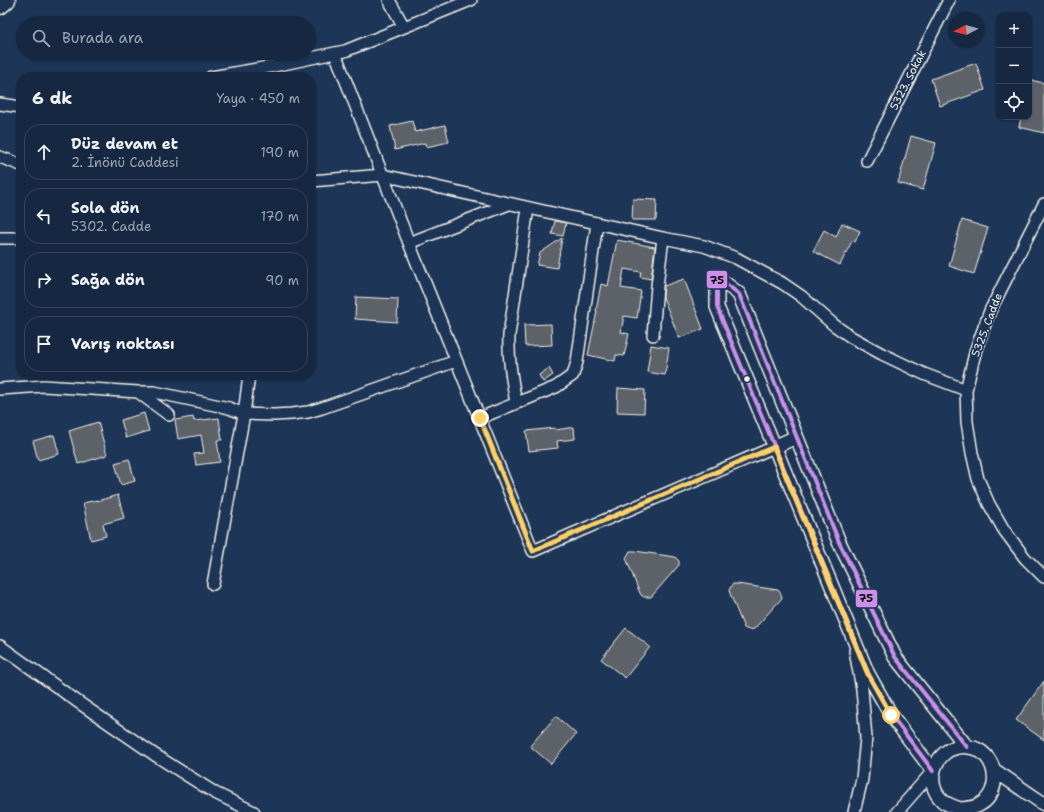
<!DOCTYPE html>
<html lang="tr">
<meta charset="utf-8">
<style>
body{margin:0;font-family:"Shantell Sans",sans-serif;background:#23344c;color:#f1f3f6}
.controls{position:absolute;right:12px;top:12px;display:grid;overflow:hidden;border-radius:8px;box-shadow:0 1px 3px #0004}
.controls button{width:36px;height:36px;display:grid;place-items:center;padding:0;border:0;border-bottom:1px solid #35445a;background:#162841;color:#f1f3f6;font:20px sans-serif}
.compass{position:absolute;left:948px;top:12px;width:36px;height:36px;border-radius:50%;background:#162841;box-shadow:0 1px 3px #0004;rotate:263deg}
.stop{position:absolute;width:12px;height:12px;margin:-9px;border:3px solid #ffd166;border-radius:50%;background:#fff}
.stop.end{background:#ffd166;border-color:#fff;box-shadow:0 1px 4px #0008}
.list{margin:0;padding:0;list-style:none}
h2{display:flex;justify-content:space-between;align-items:center;height:52px;margin:0;padding:0 16px;font-size:17px}
h2 small{font-size:13px;font-weight:400;color:#9ea6b1}
.list li{display:grid;grid-template-columns:26px 1fr auto;gap:12px;align-items:center;box-sizing:border-box;height:56px;margin:0 8px 8px;padding:0 8px;border:1px solid #35445a;border-radius:16px}
.list b{display:block;font-size:15px;white-space:nowrap}
.list p{margin:0;font-size:13px;white-space:nowrap;color:#9ea6b1}
.list em{font-size:13px;font-style:normal;color:#9ea6b1}
.icon{flex:none;width:22px;height:22px;fill:none;stroke:currentColor;stroke-width:2;stroke-linecap:round;stroke-linejoin:round}
.map{position:relative;flex:none;width:1044px;height:812px;overflow:hidden}
.search{position:absolute;background:#162841;box-shadow:0 1px 3px #0004;left:16px;top:16px;width:300px;height:44px;display:flex;align-items:center;gap:10px;box-sizing:border-box;padding:0 14px;border-radius:22px;color:#9ea6b1;font-size:15px}
.panel{position:absolute;background:#162841;box-shadow:0 1px 3px #0004;left:16px;top:72px;width:300px;height:308px;border-radius:16px}
.map>svg:first-child{display:block}
.building{fill:#5c6268;stroke:#f4f1e8}
.lines{fill:none;stroke-linecap:round;stroke-linejoin:round}
.minor-casing{stroke:#f4f1e8;stroke-width:14}
.major-casing{stroke:#f4f1e8;stroke-width:16}
.highway-casing{stroke:#f4f1e8;stroke-width:19}
.minor{stroke:#1d3557;stroke-width:11}
.major{stroke:#1d3557;stroke-width:13}
.highway{stroke:#1d3557;stroke-width:16}
.bus-1-casing{stroke:#1d3557;stroke-width:7}
.bus-1{stroke:#ce8fe9;stroke-width:4}
.route{stroke:#ffd166;stroke-width:5}
.bus-dot{fill:#f4f1e8;stroke:#1d3557;stroke-width:1.5}
.labels{text-anchor:middle;dominant-baseline:central;stroke-width:3.5;stroke-linejoin:round;paint-order:stroke}
.street-label{font-size:11px;fill:#f4f1e8;stroke:#1d3557}
.line-badge{stroke:#1d3557;stroke-width:1.5}
.pale-badge-label{font-size:11px;text-anchor:middle;font-weight:bold;fill:#111}
</style>
<div class="map">
<svg width="1044" height="812" viewBox="0 0 1044 812">
<rect width="100%" height="100%" fill="#1d3557"/>
<filter id="ink" filterUnits="userSpaceOnUse"><feTurbulence type="fractalNoise" baseFrequency=".025" numOctaves="2"/><feDisplacementMap in="SourceGraphic" scale="8" xChannelSelector="R" yChannelSelector="G"/><feConvolveMatrix kernelMatrix="1 2 1 2 8 2 1 2 1" color-interpolation-filters="sRGB"/></filter>
<g filter="url(#ink)">
<path class="building" d="M 976,63 L 985,90 L 940,106 L 931,79 Z
M 1030,80 L 1044,83 L 1044,133 L 1019,127 L 1021,117 L 1029,117 L 1029,86 Z
M 412,121 L 415,132 L 445,125 L 449,142 L 426,147 L 425,143 L 395,150 L 390,126 Z
M 911,136 L 936,143 L 923,190 L 898,183 Z
M 633,199 L 657,200 L 656,220 L 632,220 Z
M 962,220 L 988,228 L 974,274 L 949,266 Z
M 555,221 L 566,223 L 563,236 L 552,234 Z
M 842,223 L 860,231 L 855,242 L 852,241 L 840,265 L 813,251 L 824,230 L 836,237 Z
M 562,238 L 557,268 L 537,265 L 540,253 Z
M 617,240 L 655,247 L 651,279 L 640,277 L 641,272 L 624,269 L 621,288 L 641,291 L 637,318 L 624,316 L 621,332 L 629,334 L 624,356 L 616,355 L 615,361 L 588,355 L 597,311 L 596,311 L 601,284 L 608,286 Z
M 684,279 L 703,329 L 679,338 L 663,297 L 664,286 Z
M 356,297 L 398,299 L 397,322 L 355,319 Z
M 551,324 L 552,345 L 525,346 L 524,325 Z
M 651,345 L 669,348 L 665,375 L 647,372 Z
M 549,368 L 553,375 L 543,382 L 539,375 Z
M 618,388 L 645,390 L 644,413 L 617,412 Z
M 144,413 L 149,431 L 126,438 L 121,420 Z
M 193,417 L 194,421 L 219,418 L 222,440 L 217,440 L 220,462 L 196,465 L 194,454 L 204,453 L 201,435 L 178,439 L 175,420 Z
M 98,422 L 107,455 L 78,464 L 69,431 Z
M 574,427 L 575,439 L 557,441 L 558,448 L 529,451 L 526,431 L 555,428 L 556,430 Z
M 54,435 L 59,454 L 38,460 L 33,441 Z
M 129,459 L 135,481 L 121,485 L 115,463 Z
M 118,495 L 124,518 L 103,524 L 106,536 L 91,540 L 83,503 L 97,500 L 97,501 Z
M 630,551 L 635,551 L 675,557 L 679,561 L 679,565 L 651,597 L 644,597 L 641,595 L 638,589 L 626,558 Z
M 733,584 L 737,584 L 778,590 L 781,594 L 782,598 L 781,599 L 754,629 L 749,630 L 744,628 L 729,591 L 730,588 Z
M 626,628 L 650,647 L 625,678 L 601,659 Z
M 1044,681 L 1044,740 L 1016,720 Z
M 556,716 L 576,734 L 551,764 L 530,746 Z"/>
<g class="lines">
<g class="minor-casing">
<path id="minor" d="M 389,0 L 404,27
M 471,0 L 345,51 L 335,53 L 409,243 L 533,551 L 774,447
M 211,77 L 269,67 L 335,53
M 0,104 L 21,107
M 0,157 L 21,165
M 867,161 L 949,0
M 311,181 L 383,175 L 663,238 L 704,246 L 736,258 L 782,283 L 801,296 L 834,325 L 851,337 L 882,354 L 924,374 L 966,390
M 1044,204 L 990,311 L 976,349 L 966,390 L 967,422 L 972,453 L 978,479 L 989,504 L 1004,530 L 1025,558 L 1044,577
M 0,238 L 21,238
M 409,243 L 509,204
M 653,335 L 657,286 L 663,238
M 0,389 L 44,386 L 138,392 L 169,415
M 138,392 L 154,392 L 229,408 L 244,414 L 274,415 L 292,414 L 308,412 L 322,408 L 456,361
M 516,403 C 512,380 508,358 509,335 L 528,208
M 480,418 L 556,387 L 573,375 L 577,362 L 597,223
M 213,584 L 244,414 L 249,375
M 0,646 L 78,702 L 155,755 L 215,793 L 254,812
M 854,812 L 862,779 L 866,738 L 862,689 L 855,651
M 897,812 L 933,771"/>
</g>
<g class="major-casing">
<path id="major" d="M 774,447 L 796,437
M 994,770 L 1044,804
M 933,771 L 891,715 L 868,674 L 717,307 L 717,277 L 739,294 L 839,542 L 895,657 L 967,747
M 962,809 C 968,808 974,808 979,805 C 1004,792 997,751 969,747 C 962,746 955,747 949,750 C 931,761 926,788 944,802 C 952,807 961,809 969,812"/>
</g>
<g class="highway-casing">
<path id="highway" d="M 0,6 L 7,0"/>
</g>
<use href="#minor" class="minor"/>
<use href="#major" class="major"/>
<use href="#highway" class="highway"/>
<g class="bus-1-casing">
<path id="bus-1" d="M 933,771 L 891,715 L 868,674 L 717,307 L 717,277 L 739,294 L 839,542 L 895,657 L 967,747"/>
</g>
<use href="#bus-1" class="bus-1"/>
</g>
</g>
<g class="lines" filter="url(#ink)">
<path class="route" d="M 480,418 L 533,551 L 774,447 L 868,674 L 891,715"/>
</g>
<circle class="bus-dot" cx="747" cy="379" r="3.5"/>
<g class="labels">
<g class="street-label">
<text transform="translate(908 80) rotate(-63)">5323. Sokak</text>
<text transform="translate(987 325) rotate(-69)">5325. Cadde</text>
</g>
</g>
<g class="line-badge">
<rect x="706" y="270" width="22" height="19" rx="4" fill="#ce8fe9"/>
<rect x="855" y="589" width="23" height="19" rx="4" fill="#ce8fe9"/>
</g>
<g class="pale-badge-label">
<text x="717" y="284">75</text>
<text x="866" y="602">75</text>
</g>
</svg>
<div class="controls">
<button>+</button>
<button>−</button>
<button><svg class="icon" aria-label="locate" viewBox="0 0 24 24"><circle cx="12" cy="12" r="6"/><path d="M12 2v4M12 18v4M2 12h4M18 12h4"/></svg></button>
</div>
<svg class="compass" viewBox="-18 -18 36 36"><path d="M0-13l5 13h-10z" fill="#e53935"/><path d="M0 13l5-13h-10z" fill="#9ea6b1"/></svg>
<div class="stop" style="left:891px;top:715px"></div>
<div class="stop end" style="left:480px;top:418px"></div>
<div class="search"><svg class="icon" aria-label="search" viewBox="0 0 24 24"><circle cx="10" cy="10" r="6"/><path d="M15 15l6 6"/></svg>Burada ara</div>
<section class="panel">
<h2>6 dk<small>Yaya · 450 m</small></h2>
<ul class="list">
<li><svg class="icon" aria-label="ahead" viewBox="0 0 24 24"><path d="M12 20V5M6 11l6-6 6 6"/></svg><div><b>Düz devam et</b><p>2. İnönü Caddesi</p></div><em>190 m</em></li>
<li><svg class="icon" aria-label="left" viewBox="0 0 24 24"><path d="M17 20v-9H6M10 6l-5 5 5 5"/></svg><div><b>Sola dön</b><p>5302. Cadde</p></div><em>170 m</em></li>
<li><svg class="icon" aria-label="right" viewBox="0 0 24 24"><path d="M7 20v-9h11M14 6l5 5-5 5"/></svg><div><b>Sağa dön</b></div><em>90 m</em></li>
<li><svg class="icon" aria-label="arrive" viewBox="0 0 24 24"><path d="M6 21V4h12l-3 4 3 4H6"/></svg><div><b>Varış noktası</b></div></li>
</ul>
</section>
</div>
